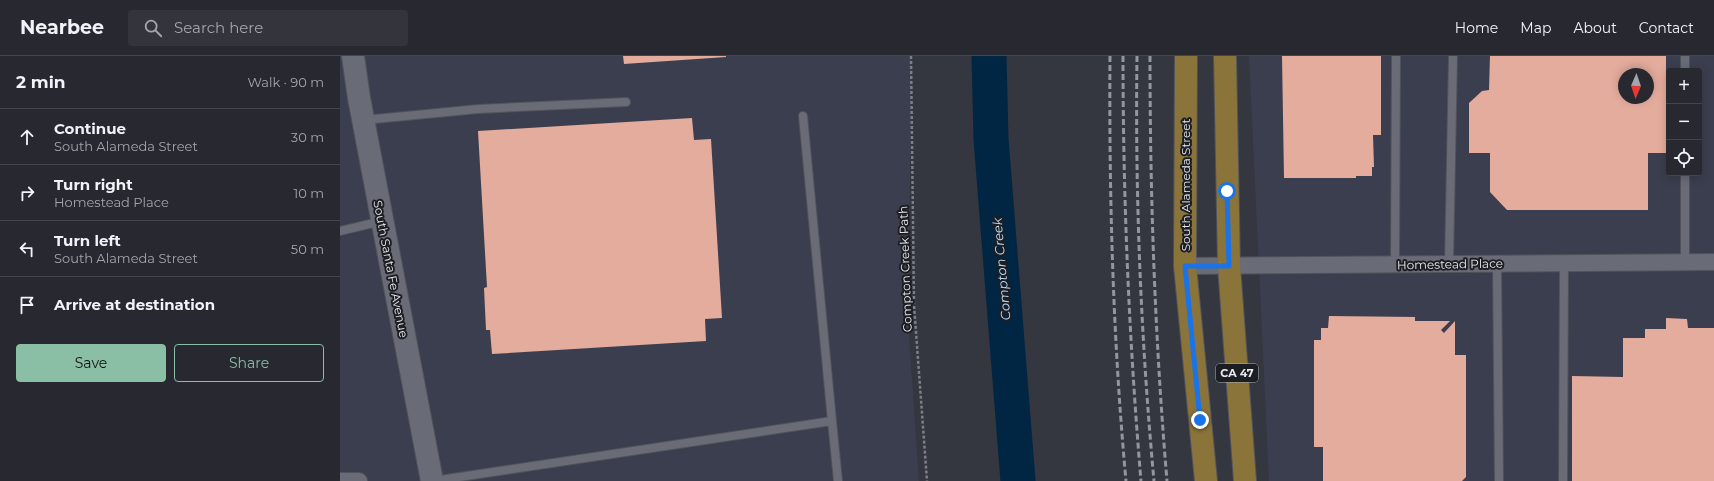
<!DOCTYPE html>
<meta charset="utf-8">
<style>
body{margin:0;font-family:Montserrat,sans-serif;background:#33343c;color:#f1f3f6}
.controls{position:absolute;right:12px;top:12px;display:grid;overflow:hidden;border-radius:4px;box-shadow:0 2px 10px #0003}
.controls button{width:36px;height:36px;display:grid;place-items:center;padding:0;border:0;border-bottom:1px solid #43444c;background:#272830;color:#f1f3f6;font:20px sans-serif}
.compass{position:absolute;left:1278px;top:12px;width:36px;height:36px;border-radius:50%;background:#272830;box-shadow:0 2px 10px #0003;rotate:182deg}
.stop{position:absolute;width:12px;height:12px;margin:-9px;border:3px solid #1a73e8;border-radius:50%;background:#fff}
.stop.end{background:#1a73e8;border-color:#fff;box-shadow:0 1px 4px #0008}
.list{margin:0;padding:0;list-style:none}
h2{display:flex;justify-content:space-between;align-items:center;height:52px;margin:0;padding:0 16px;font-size:17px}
h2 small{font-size:13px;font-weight:400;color:#a4a6ab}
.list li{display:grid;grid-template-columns:26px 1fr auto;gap:12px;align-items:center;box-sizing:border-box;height:56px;padding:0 16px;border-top:1px solid #43444c}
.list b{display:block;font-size:15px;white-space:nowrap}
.list p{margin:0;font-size:13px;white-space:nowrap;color:#a4a6ab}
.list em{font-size:13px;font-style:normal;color:#a4a6ab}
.actions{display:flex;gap:8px;padding:12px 16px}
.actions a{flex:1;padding:9px 0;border:1px solid #8abfa5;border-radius:4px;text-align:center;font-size:14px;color:#8abfa5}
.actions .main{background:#8abfa5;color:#111}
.icon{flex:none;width:22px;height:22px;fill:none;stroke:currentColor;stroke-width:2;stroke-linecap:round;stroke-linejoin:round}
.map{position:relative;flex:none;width:1374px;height:425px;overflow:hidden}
header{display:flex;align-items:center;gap:24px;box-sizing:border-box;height:56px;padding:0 20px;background:#272830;border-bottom:1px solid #43444c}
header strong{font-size:19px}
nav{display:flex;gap:22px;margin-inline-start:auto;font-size:14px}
.search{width:280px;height:36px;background:#33343c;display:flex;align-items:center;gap:10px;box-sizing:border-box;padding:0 14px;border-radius:4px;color:#a4a6ab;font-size:15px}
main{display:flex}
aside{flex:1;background:#272830}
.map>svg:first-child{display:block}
.built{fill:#3b3e4e;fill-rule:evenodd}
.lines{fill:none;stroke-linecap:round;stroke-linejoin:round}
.river{stroke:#002643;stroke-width:35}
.building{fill:#e4ac9d;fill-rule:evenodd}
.service-casing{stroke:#51535b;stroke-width:10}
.minor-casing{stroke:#51535b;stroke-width:18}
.secondary-casing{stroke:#51535b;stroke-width:24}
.primary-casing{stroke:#51535b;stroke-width:24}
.path{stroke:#7d7f87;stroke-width:2.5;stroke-dasharray:3 2;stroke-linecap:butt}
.service{stroke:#696b77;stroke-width:8}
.minor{stroke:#696b77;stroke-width:16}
.secondary{stroke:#696b77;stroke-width:22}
.primary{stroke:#8b743a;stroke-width:22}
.rail{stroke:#94969e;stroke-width:3;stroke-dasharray:6 3;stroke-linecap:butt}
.route{stroke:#1a73e8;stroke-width:5}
.labels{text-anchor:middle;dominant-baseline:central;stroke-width:4;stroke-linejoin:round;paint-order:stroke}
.shield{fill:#1d1e23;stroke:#abadb2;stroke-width:1}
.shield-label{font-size:11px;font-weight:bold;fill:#e8eaf0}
.street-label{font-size:12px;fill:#e8eaf0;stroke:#1d1e23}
.water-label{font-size:13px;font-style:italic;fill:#b8dbfc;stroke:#1d1e23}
</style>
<header>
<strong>Nearbee</strong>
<div class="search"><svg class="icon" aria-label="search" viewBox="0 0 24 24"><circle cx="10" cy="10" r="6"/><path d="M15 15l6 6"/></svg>Search here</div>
<nav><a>Home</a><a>Map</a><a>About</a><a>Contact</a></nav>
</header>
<main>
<aside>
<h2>2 min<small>Walk · 90 m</small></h2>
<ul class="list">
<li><svg class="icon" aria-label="ahead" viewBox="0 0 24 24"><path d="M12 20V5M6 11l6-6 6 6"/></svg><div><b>Continue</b><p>South Alameda Street</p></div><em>30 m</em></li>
<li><svg class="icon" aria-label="right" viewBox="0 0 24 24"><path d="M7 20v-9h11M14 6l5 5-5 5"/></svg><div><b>Turn right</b><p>Homestead Place</p></div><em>10 m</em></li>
<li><svg class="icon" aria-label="left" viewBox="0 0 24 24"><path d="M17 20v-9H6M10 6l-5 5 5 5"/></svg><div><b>Turn left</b><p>South Alameda Street</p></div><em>50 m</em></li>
<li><svg class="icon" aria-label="arrive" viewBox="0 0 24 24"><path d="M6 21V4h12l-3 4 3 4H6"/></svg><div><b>Arrive at destination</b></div></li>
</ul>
<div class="actions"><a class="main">Save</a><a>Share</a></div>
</aside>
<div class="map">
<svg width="1374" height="425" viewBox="0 0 1374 425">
<rect width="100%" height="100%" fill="#343640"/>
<path class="built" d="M 0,0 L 572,0 L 568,265 L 579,425 L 0,425 Z
M 909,0 L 1374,0 L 1374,425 L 929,425 ZM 1329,15 L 1359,15 L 1359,117 L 1329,117 ZM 1284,18 L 1308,18 L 1308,42 L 1284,42 Z"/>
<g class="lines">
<path class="river" d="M 649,0 L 651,83 L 678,425"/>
</g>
<path class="building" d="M 283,0 L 386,0 L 386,1 L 284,8 Z
M 942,0 L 1041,0 L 1041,79 L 1033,79 L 1034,111 L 1032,111 L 1032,120 L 1016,120 L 1016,122 L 944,122 Z
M 1150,0 L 1326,0 L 1326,97 L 1308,97 L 1308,154 L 1167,154 L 1150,136 L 1150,97 L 1129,97 L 1129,47 L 1142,35 L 1149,34 ZM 1284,18 L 1308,18 L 1308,42 L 1284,42 Z
M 352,62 L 354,84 L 371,83 L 382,262 L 365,263 L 366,285 L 152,298 L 150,274 L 146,274 L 144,232 L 147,231 L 138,75 Z
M 989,260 L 1075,261 L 1075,265 L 1110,265 L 1101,274 L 1104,277 L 1115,265 L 1115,299 L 1126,299 L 1126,421 L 1122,425 L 983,425 L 983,391 L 974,391 L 974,284 L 981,284 L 981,272 L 988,272 Z
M 1326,262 L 1347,263 L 1348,272 L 1374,272 L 1374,425 L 1232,425 L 1232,320 L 1283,321 L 1283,282 L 1305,282 L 1305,273 L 1326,273 Z"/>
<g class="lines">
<g class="service-casing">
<path id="service" d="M 1345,15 L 1345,0
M 24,64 L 138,53 L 286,46
M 0,175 L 42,165
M 1345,206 L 1345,117
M 1157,207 L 1159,425
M 1055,208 L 1056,0
M 1109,208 L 1113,0
M 492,365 L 498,425
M 93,425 L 492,365 L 463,60
M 1223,425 L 1224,207"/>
</g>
<g class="minor-casing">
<path id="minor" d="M 845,210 L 1374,206
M 0,425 L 19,425"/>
</g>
<g class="secondary-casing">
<path id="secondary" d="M 13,0 L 19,42 L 92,425"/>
</g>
<g class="primary-casing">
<path id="primary" d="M 846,0 L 845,210 L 866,425
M 885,0 L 889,210 L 905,425"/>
</g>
<path class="path" d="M 571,0 L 574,249 L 587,425"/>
<use href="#service" class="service"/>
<use href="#minor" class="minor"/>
<use href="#secondary" class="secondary"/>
<use href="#primary" class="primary"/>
<path class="rail" d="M 770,0 C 769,142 773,284 786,425
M 783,0 C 783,142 789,283 801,425
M 797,0 C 795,141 801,284 814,425
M 810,0 C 810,142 815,284 827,425"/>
</g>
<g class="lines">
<path class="route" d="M 860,364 L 845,210 L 889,210 L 887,135"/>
</g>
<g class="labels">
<rect class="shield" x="876" y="308" width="42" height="18" rx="3"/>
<g class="shield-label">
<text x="897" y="317">CA 47</text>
</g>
<g class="street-label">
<text transform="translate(845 129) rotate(-90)">South Alameda Street</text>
<text transform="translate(1110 208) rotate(-1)">Homestead Place</text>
<text transform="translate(51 213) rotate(79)">South Santa Fe Avenue</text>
<text transform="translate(565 213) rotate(-92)">Compton Creek Path</text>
</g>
<g class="water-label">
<text transform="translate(661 213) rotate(-95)">Compton Creek</text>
</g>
</g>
</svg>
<div class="controls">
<button>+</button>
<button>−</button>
<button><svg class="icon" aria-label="locate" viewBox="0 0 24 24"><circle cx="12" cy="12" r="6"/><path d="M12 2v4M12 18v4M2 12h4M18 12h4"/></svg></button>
</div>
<svg class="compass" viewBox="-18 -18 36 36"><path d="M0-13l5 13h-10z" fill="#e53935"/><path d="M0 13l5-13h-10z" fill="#a4a6ab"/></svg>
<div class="stop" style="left:887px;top:135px"></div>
<div class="stop end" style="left:860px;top:364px"></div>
</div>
</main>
